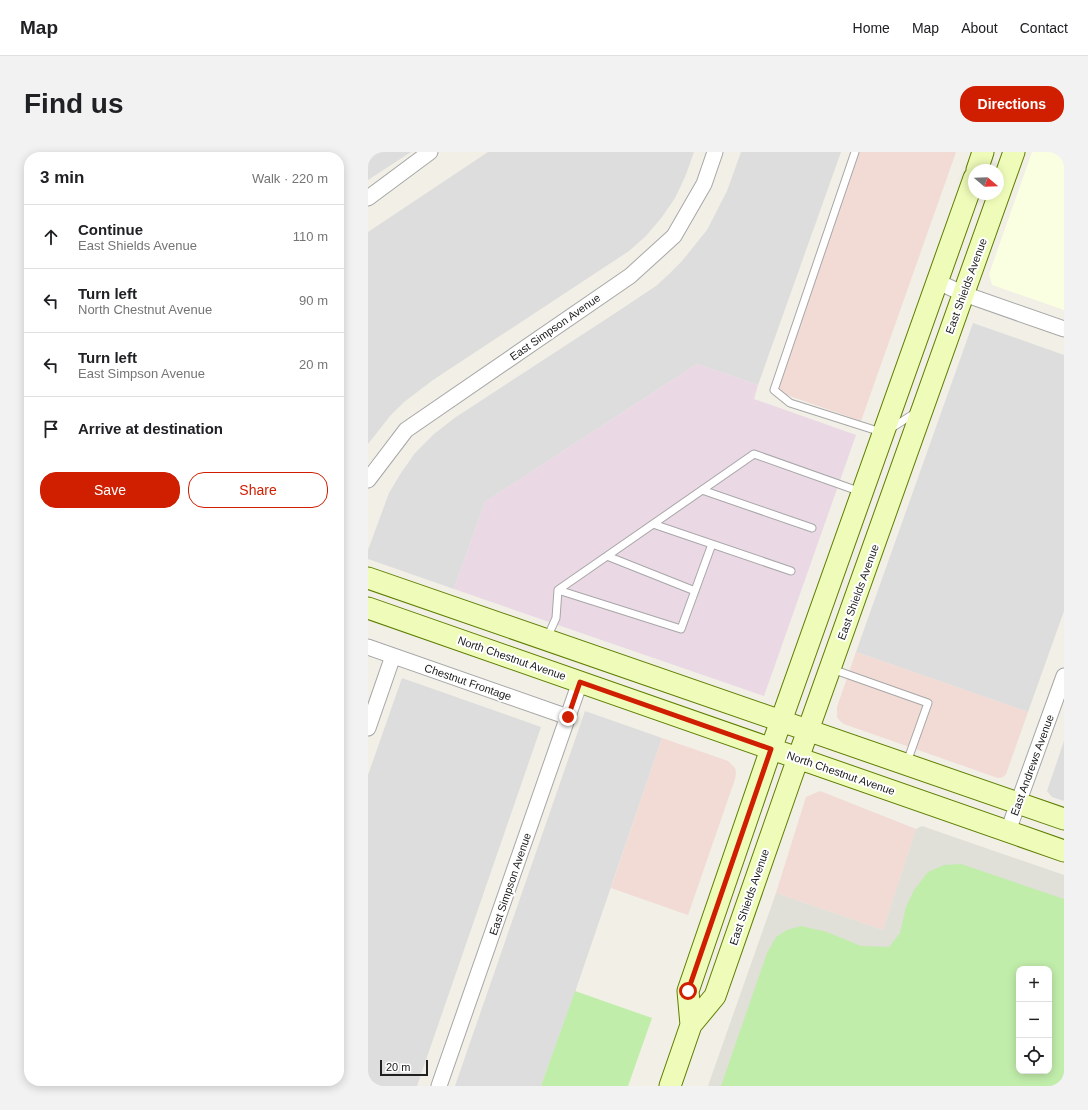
<!DOCTYPE html>
<meta charset="utf-8">
<style>
body{margin:0;font-family:Arial,sans-serif;background:#f2f2f2;color:#202124}
.controls{position:absolute;right:12px;bottom:12px;display:grid;overflow:hidden;border-radius:8px;box-shadow:0 2px 10px #0003}
.controls button{width:36px;height:36px;display:grid;place-items:center;padding:0;border:0;border-bottom:1px solid #e0e0e0;background:#fff;color:#202124;font:20px sans-serif}
.compass{position:absolute;left:600px;top:12px;width:36px;height:36px;border-radius:50%;background:#fff;box-shadow:0 2px 10px #0003;rotate:109deg}
.scale{position:absolute;left:12px;bottom:10px;width:48px;box-sizing:border-box;padding-left:4px;border:2px solid #202020;border-top:0;font-size:11px;line-height:14px;white-space:nowrap;color:#202020;-webkit-text-stroke:3px #fff;paint-order:stroke}
.stop{position:absolute;width:12px;height:12px;margin:-9px;border:3px solid #d01e00;border-radius:50%;background:#fff}
.stop.end{background:#d01e00;border-color:#fff;box-shadow:0 1px 4px #0008}
.list{margin:0;padding:0;list-style:none}
h2{display:flex;justify-content:space-between;align-items:center;height:52px;margin:0;padding:0 16px;font-size:17px}
h2 small{font-size:13px;font-weight:400;color:#757577}
.list li{display:grid;grid-template-columns:26px 1fr auto;gap:12px;align-items:center;box-sizing:border-box;height:64px;padding:0 16px;border-top:1px solid #e0e0e0}
.list b{display:block;font-size:15px;white-space:nowrap}
.list p{margin:0;font-size:13px;white-space:nowrap;color:#757577}
.list em{font-size:13px;font-style:normal;color:#757577}
.actions{display:flex;gap:8px;padding:12px 16px}
.actions a{flex:1;padding:9px 0;border:1px solid #d01e00;border-radius:16px;text-align:center;font-size:14px;color:#d01e00}
.actions .main{background:#d01e00;color:#fff}
.icon{flex:none;width:22px;height:22px;fill:none;stroke:currentColor;stroke-width:2;stroke-linecap:round;stroke-linejoin:round}
.map{position:relative;flex:none;width:696px;height:934px;overflow:hidden;border-radius:16px}
header{display:flex;align-items:center;gap:24px;box-sizing:border-box;height:56px;padding:0 20px;background:#fff;border-bottom:1px solid #e0e0e0}
header strong{font-size:19px}
nav{display:flex;gap:22px;margin-inline-start:auto;font-size:14px}
.intro{display:flex;align-items:center;justify-content:space-between;box-sizing:border-box;height:96px;padding:0 24px}
h1{margin:0;font-size:28px}
.button{padding:10px 18px;border-radius:16px;background:#d01e00;color:#fff;font-size:14px;font-weight:700}
main{display:flex;gap:24px;padding:0 24px}
aside{flex:1;background:#fff;border-radius:16px;box-shadow:0 2px 10px #0003}
.map>svg:first-child{display:block}
.residential{fill:#dedddd}
.commercial{fill:#f2dad5}
.industrial{fill:#ead8e4}
.education{fill:#fbffe1}
.airport{fill:#e0dfd8;fill-rule:evenodd}
.grass{fill:#c1edaa;fill-rule:evenodd}
.lines{fill:none;stroke-linecap:round;stroke-linejoin:round}
.lane-casing{stroke:#a7a7a7;stroke-width:9}
.street-casing{stroke:#a7a7a7;stroke-width:17}
.secondary-casing{stroke:#5e7e00;stroke-width:23}
.lane{stroke:#fff;stroke-width:7}
.street{stroke:#fff;stroke-width:15}
.secondary{stroke:#effcb9;stroke-width:21}
.route{stroke:#d01e00;stroke-width:5}
.labels{text-anchor:middle;dominant-baseline:central;stroke-width:4;stroke-linejoin:round;paint-order:stroke}
.street-label{font-size:11px;fill:#202020;stroke:#fff}
</style>
<header>
<strong>Map</strong>
<nav><a>Home</a><a>Map</a><a>About</a><a>Contact</a></nav>
</header>
<div class="intro"><h1>Find us</h1><a class="button">Directions</a></div>
<main>
<aside>
<h2>3 min<small>Walk · 220 m</small></h2>
<ul class="list">
<li><svg class="icon" aria-label="ahead" viewBox="0 0 24 24"><path d="M12 20V5M6 11l6-6 6 6"/></svg><div><b>Continue</b><p>East Shields Avenue</p></div><em>110 m</em></li>
<li><svg class="icon" aria-label="left" viewBox="0 0 24 24"><path d="M17 20v-9H6M10 6l-5 5 5 5"/></svg><div><b>Turn left</b><p>North Chestnut Avenue</p></div><em>90 m</em></li>
<li><svg class="icon" aria-label="left" viewBox="0 0 24 24"><path d="M17 20v-9H6M10 6l-5 5 5 5"/></svg><div><b>Turn left</b><p>East Simpson Avenue</p></div><em>20 m</em></li>
<li><svg class="icon" aria-label="arrive" viewBox="0 0 24 24"><path d="M6 21V4h12l-3 4 3 4H6"/></svg><div><b>Arrive at destination</b></div></li>
</ul>
<div class="actions"><a class="main">Save</a><a>Share</a></div>
</aside>
<div class="map">
<svg width="696" height="934" viewBox="0 0 696 934">
<rect width="100%" height="100%" fill="#f1efe6"/>
<path class="residential" d="M 0,0 L 43,0 L 0,28 Z
M 120,0 L 326,0 L 317,25 L 307,46 L 294,65 L 278,84 L 261,99 L 65,228 L 36,250 L 22,264 L 0,292 L 0,80 Z
M 373,0 L 473,0 L 390,233 L 329,212 L 117,350 L 86,437 L 0,407 L 0,398 L 21,341 L 33,321 L 47,301 L 66,282 L 88,265 L 252,158 L 288,134 L 300,123 L 314,109 L 339,78 L 359,39 Z
M 605,171 L 696,203 L 696,459 L 660,560 L 488,500 Z
M 34,526 L 173,575 L 49,934 L 0,934 L 0,623 Z
M 217,559 L 294,586 L 206,843 L 173,934 L 87,934 Z
M 696,589 L 696,649 L 684,645 L 679,639 Z"/>
<path class="commercial" d="M 488,0 L 588,0 L 493,269 L 413,241 L 410,239 L 408,228 Z
M 488,500 L 660,560 L 638,622 L 635,625 L 630,626 L 476,572 L 472,569 L 469,565 L 469,555 Z
M 294,586 L 360,609 L 367,616 L 368,621 L 367,627 L 320,763 L 243,736 Z
M 452,639 L 548,677 L 515,778 L 408,741 L 438,645 Z"/>
<path class="industrial" d="M 329,212 L 390,233 L 386,247 L 488,283 L 396,544 L 86,437 L 117,350 Z"/>
<path class="education" d="M 664,0 L 696,0 L 696,158 L 624,133 L 621,122 Z"/>
<path class="airport" d="M 554,674 L 696,723 L 696,934 L 340,934 L 408,741 L 515,778 L 548,677 ZM 651,817 L 681,817 L 681,919 L 651,919 Z"/>
<path class="grass" d="M 593,712 L 696,747 L 696,934 L 353,934 L 399,801 L 408,785 L 419,778 L 433,774 L 459,780 L 493,794 L 521,795 L 532,781 L 538,755 L 546,738 L 560,720 L 576,713 ZM 651,817 L 681,817 L 681,919 L 651,919 Z
M 207,839 L 284,866 L 260,934 L 173,934 Z"/>
<g class="lines">
<g class="lane-casing">
<path id="lane" d="M 487,0 L 406,238 L 422,251 L 513,280
M 522,277 L 547,261
M 334,338 L 444,376
M 285,372 L 423,419
M 239,404 L 327,439
M 190,438 L 313,477 L 344,392
M 179,486 L 188,466 L 190,438 L 386,302 L 493,340
M 464,517 L 560,551 L 539,610"/>
</g>
<g class="street-casing">
<path id="street" d="M 0,46 L 62,0
M 570,130 L 596,142 L 696,177
M 0,328 L 38,278 L 262,124 L 306,84 L 336,32 L 347,0
M 0,495 L 200,565
M 0,576 L 25,504
M 640,679 L 696,524
M 71,934 L 212,530"/>
</g>
<g class="secondary-casing">
<path id="secondary" d="M 609,18 L 615,0
M 0,426 L 696,667
M 0,456 L 696,699
M 323,873 L 320,839 L 403,597 L 606,26
M 302,934 L 323,873 L 347,844 L 423,626 L 646,0"/>
</g>
<use href="#lane" class="lane"/>
<use href="#street" class="street"/>
<use href="#secondary" class="secondary"/>
</g>
<g class="lines">
<path class="route" d="M 200,565 L 212,530 L 403,597 L 320,839"/>
</g>
<g class="labels">
<g class="street-label">
<text transform="translate(598 134) rotate(-70)">East Shields Avenue</text>
<text transform="translate(187 175) rotate(-35)">East Simpson Avenue</text>
<text transform="translate(490 440) rotate(-70)">East Shields Avenue</text>
<text transform="translate(144 506) rotate(19)">North Chestnut Avenue</text>
<text transform="translate(100 530) rotate(19)">Chestnut Frontage</text>
<text transform="translate(664 613) rotate(-70)">East Andrews Avenue</text>
<text transform="translate(473 621) rotate(19)">North Chestnut Avenue</text>
<text transform="translate(142 732) rotate(-71)">East Simpson Avenue</text>
<text transform="translate(381 745) rotate(-71)">East Shields Avenue</text>
</g>
</g>
</svg>
<div class="controls">
<button>+</button>
<button>−</button>
<button><svg class="icon" aria-label="locate" viewBox="0 0 24 24"><circle cx="12" cy="12" r="6"/><path d="M12 2v4M12 18v4M2 12h4M18 12h4"/></svg></button>
</div>
<svg class="compass" viewBox="-18 -18 36 36"><path d="M0-13l5 13h-10z" fill="#e53935"/><path d="M0 13l5-13h-10z" fill="#757577"/></svg>
<div class="scale">20 m</div>
<div class="stop" style="left:320px;top:839px"></div>
<div class="stop end" style="left:200px;top:565px"></div>
</div>
</main>
